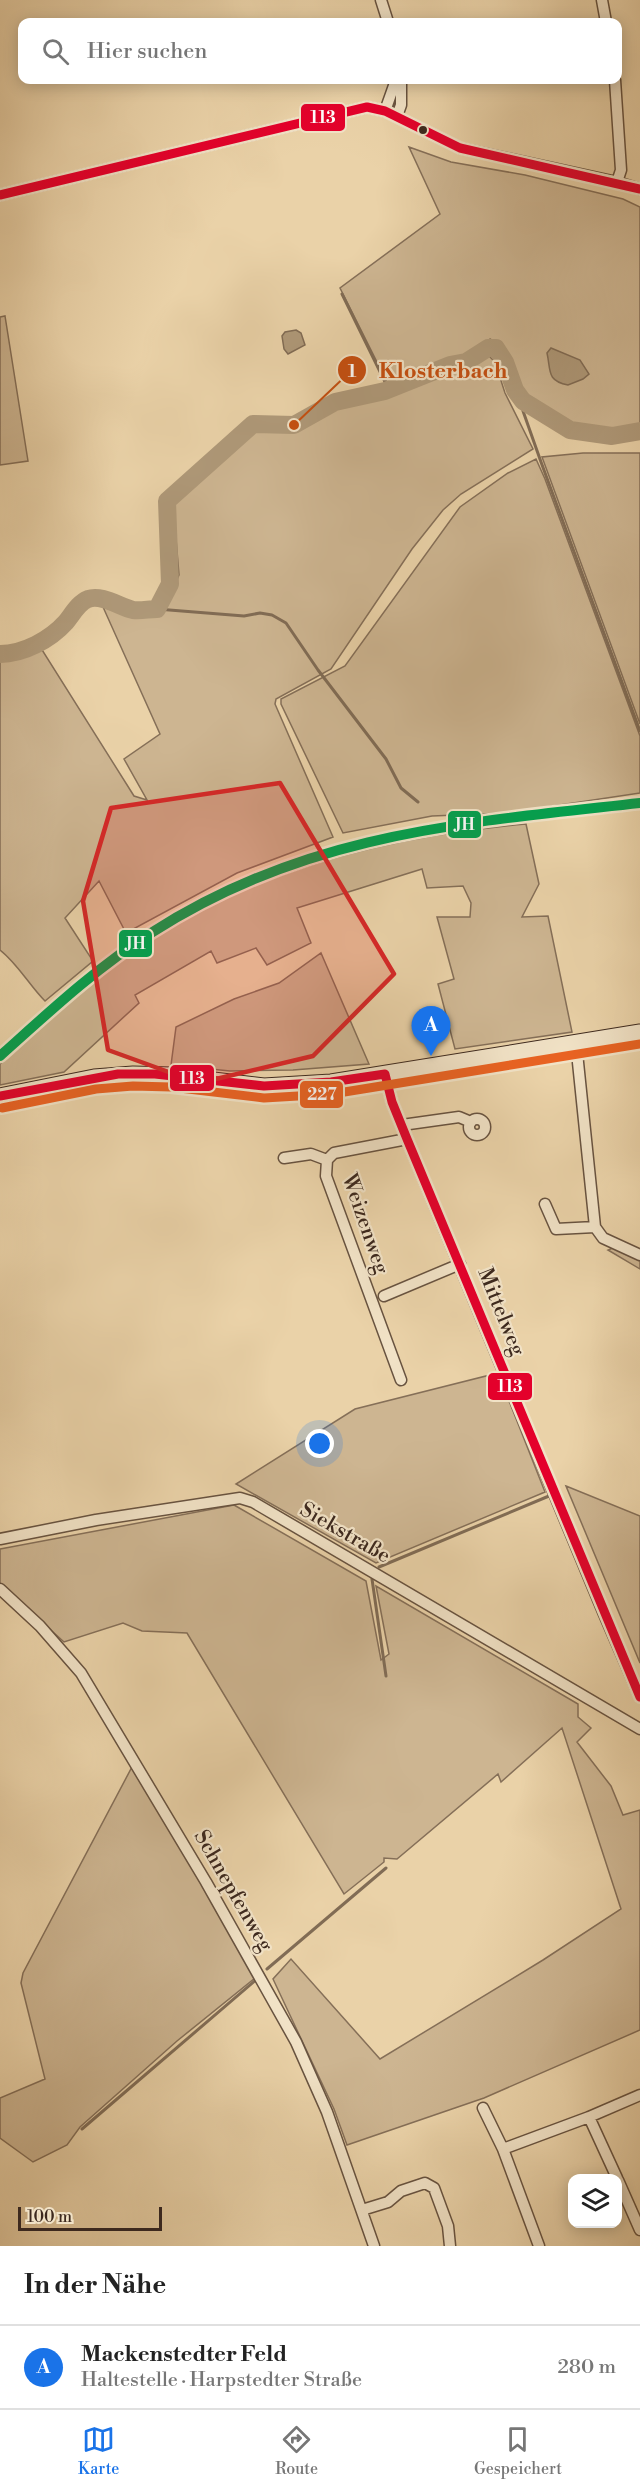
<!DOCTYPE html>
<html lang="de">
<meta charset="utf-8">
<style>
body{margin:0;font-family:"Libre Bodoni",serif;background:#f6f6f6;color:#222}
.controls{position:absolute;right:18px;bottom:18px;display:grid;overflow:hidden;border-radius:12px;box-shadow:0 3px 15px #0003}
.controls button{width:54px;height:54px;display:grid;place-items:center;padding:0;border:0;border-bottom:2px solid #e0e0e0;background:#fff;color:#222;font:30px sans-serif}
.scale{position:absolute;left:18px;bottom:15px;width:144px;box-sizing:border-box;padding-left:6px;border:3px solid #3d291e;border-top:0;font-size:16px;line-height:21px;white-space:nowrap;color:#3d291e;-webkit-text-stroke:4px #f1e2c6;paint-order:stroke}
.you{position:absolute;left:320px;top:1444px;width:21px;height:21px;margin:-15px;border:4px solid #fff;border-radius:50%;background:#1a73e8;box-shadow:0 0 0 9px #1a73e833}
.badge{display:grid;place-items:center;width:39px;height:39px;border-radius:50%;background:#1a73e8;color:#fff;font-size:20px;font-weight:700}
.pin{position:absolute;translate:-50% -50px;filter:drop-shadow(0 2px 3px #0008)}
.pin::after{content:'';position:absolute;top:32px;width:21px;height:18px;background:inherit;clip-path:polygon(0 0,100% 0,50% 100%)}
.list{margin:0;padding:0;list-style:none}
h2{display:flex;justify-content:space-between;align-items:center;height:78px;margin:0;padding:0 24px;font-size:26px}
h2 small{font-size:20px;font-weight:400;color:#767676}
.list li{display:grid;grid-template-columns:39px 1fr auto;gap:18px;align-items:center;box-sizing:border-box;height:84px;padding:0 24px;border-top:2px solid #e0e0e0}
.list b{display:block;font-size:22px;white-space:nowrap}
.list p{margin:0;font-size:20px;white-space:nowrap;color:#767676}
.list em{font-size:20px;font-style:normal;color:#767676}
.icon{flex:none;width:33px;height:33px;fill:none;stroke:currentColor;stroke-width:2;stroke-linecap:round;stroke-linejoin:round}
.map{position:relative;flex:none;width:640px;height:2246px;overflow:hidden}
.search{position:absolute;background:#fff;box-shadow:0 3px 15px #0003;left:18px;right:18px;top:18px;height:66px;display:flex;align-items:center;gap:15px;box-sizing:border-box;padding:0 21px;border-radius:12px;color:#767676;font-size:22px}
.sheet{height:162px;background:#fff}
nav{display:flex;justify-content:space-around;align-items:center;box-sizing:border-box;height:84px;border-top:2px solid #e0e0e0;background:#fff;font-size:16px;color:#767676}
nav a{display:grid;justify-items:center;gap:3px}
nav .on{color:#1a73e8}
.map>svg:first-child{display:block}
.green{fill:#cdb591;stroke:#856f58;stroke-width:1.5}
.water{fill:#af9979;stroke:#816c55;stroke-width:1.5}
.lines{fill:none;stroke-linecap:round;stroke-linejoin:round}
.stream{stroke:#816c55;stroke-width:3}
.river{stroke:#af9979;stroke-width:18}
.street-casing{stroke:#685340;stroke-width:13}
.secondary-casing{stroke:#3d291e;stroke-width:17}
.street{stroke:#f1e2c6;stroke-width:10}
.secondary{stroke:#f1e2c6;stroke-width:15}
.bus-1-casing{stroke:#f1e2c6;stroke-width:14}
.bus-2-casing{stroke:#f1e2c6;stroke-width:14}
.bus-1{stroke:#e4002b;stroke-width:9}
.bus-2{stroke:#e96222;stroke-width:9}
.rail-1-casing{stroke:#f1e2c6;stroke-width:15}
.rail-1{stroke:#03a04e;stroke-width:10}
.marked{fill:#d62828;fill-opacity:0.2;stroke:#d62828;stroke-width:4.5;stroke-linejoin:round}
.bus-dot{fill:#3d291e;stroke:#f1e2c6;stroke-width:2}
.labels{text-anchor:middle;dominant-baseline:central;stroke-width:4.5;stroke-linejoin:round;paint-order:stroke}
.street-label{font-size:21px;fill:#3d291e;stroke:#f1e2c6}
.leader{fill:none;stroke:#c64f10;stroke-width:2}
.callout-dot{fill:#c64f10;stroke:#f1e2c6;stroke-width:2}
.mark-label{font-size:18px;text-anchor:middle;font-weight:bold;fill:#fff}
.callout-label{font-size:22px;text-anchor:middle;font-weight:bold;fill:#c64f10;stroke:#f1e2c6;stroke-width:4.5;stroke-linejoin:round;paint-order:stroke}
.line-badge{stroke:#f1e2c6;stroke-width:2}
.badge-label{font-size:16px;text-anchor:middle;font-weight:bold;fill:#fff}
</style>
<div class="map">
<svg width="640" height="2246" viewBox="0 0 640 2246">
<rect width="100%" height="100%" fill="#ead2a8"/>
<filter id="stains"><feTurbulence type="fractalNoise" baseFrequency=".00333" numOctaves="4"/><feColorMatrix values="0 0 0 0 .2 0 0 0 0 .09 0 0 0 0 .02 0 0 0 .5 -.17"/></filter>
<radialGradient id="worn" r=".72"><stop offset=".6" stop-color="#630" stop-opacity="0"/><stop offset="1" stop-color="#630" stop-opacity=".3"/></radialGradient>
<path class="green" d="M 409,147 L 451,162 L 525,175 L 623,199 L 640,207 L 640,424 C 625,437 586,433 568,425 C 551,418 531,404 520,389 C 505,372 513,352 490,339 L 464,355 L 387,382 L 340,288 L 440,214 Z
M 5,316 L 28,461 L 0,465 L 0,317 Z
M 487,354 L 495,362 L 505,393 L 533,449 L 461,494 L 443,510 L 412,549 L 331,669 L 276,699 L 275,704 L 333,837 L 237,873 L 126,933 L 99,881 L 65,918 L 93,961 L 45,1001 C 29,985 18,964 0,950 L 0,659 L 15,658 L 39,645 L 134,796 L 147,800 L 124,759 L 160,734 L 103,607 L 132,615 L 164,611 L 179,575 L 173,503 L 255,427 L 294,429 L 339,407 L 384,396 Z
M 583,453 L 640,453 L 640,724 L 542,457 Z
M 536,459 L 545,479 L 640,736 L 640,793 L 506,813 L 432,816 L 343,833 L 281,704 L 281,699 L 345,666 L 460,507 L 508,473 Z
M 526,824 L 539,884 L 522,917 L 548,916 L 572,1032 L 455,1049 L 438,984 L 454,979 L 437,917 L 470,917 L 471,903 L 463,886 L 427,888 L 422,869 L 297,908 L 311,943 L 267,965 L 256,948 L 217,963 L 211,951 L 135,995 L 139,1003 L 64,1072 L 0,1085 L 0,1064 C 39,1030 76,993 117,962 C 234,874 382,837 526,824 Z
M 321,953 L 369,1064 L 293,1070 L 230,1071 L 171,1065 L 176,1027 L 234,999 L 279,983 Z
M 615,1247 L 640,1257 L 640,1269 L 608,1250 Z
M 498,1373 L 545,1492 L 376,1563 L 236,1484 L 355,1409 Z
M 566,1486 L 640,1516 L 640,1663 Z
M 234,1505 L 366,1581 L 381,1660 L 389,1654 L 376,1586 L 578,1704 L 578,1717 L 591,1728 L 577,1742 L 611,1786 L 623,1815 L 640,1810 L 640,2030 L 484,2098 L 347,2145 L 334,2109 L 273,1979 L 291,1959 L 380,2059 L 543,1960 L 621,1909 L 562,1728 L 501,1782 L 498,1774 L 397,1859 L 384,1858 L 384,1862 L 344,1894 L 187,1633 L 142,1631 L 123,1623 L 64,1642 L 0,1584 L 0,1549 Z
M 133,1765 L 255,1978 L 177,2041 L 80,2127 L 67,2145 L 33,2162 L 0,2138 L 0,2098 L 45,2079 L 21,1983 L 23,1973 Z"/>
<path class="water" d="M 296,330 L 301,333 L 305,345 L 288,354 L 284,349 L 282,336 L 285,332 Z
M 551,348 L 580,360 L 589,374 L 583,379 L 568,385 C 546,381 551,370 547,353 Z"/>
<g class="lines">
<path class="stream" d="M 342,294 L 389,390
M 523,401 L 523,411 L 541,462 L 640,731
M 157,609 L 244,616 L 260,613 L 272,615 L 286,623 L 318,670 L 386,759 L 401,788 L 418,802
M 379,1567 L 549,1496
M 372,1579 L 386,1676
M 267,1969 L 386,1868
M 82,2129 L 257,1979"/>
<path class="river" d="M 0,654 C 23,654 50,640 66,622 C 72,615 78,603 88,599 C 102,594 120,607 133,610 C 141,611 149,609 157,609 L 170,584 L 167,501 L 253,424 L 294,425 L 335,402 L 385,391 L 450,365 L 466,362 L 488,348 L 496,348 L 505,362 L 515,390 L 523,401 L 570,430 L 612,436 L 640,431"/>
<g class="street-casing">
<path id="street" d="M 381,0 L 388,22
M 602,0 L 606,22
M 615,80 L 621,170 L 617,182
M 385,111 L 396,80
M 397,116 L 401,105 L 401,80
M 0,195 L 367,107 L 385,111 L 460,148 L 617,182 L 640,189
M 576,1043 L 595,1227 L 603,1238 L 640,1255
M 385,1074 L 392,1102 L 407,1139 L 604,1614 L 640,1697
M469 1127a8 8 0 1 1 16 0a8 8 0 1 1-16 0Z
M 402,1125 L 459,1117 L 471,1122
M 284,1158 L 311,1154 L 327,1160
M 545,1204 L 556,1229 L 595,1227
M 384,1296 L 460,1264
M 401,1380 L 326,1176 L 327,1160 L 334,1153 L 407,1139
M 0,1539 L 96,1520 L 240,1498 L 253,1502 L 640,1729
M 0,1589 L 40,1626 L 81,1673 L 206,1882 L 296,2042 L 327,2112 L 374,2246
M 483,2108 L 503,2149 L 539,2246
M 589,2117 L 617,2178
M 503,2149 L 589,2117 L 640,2095
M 618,2180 L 640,2230
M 362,2210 L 388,2202 L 401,2191 L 425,2183 L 434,2188 L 448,2226 L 450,2246"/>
</g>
<g class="secondary-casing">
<path id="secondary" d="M 0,1096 L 94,1077 L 133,1074 L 172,1075 L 264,1086 L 331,1082 L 640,1032"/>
</g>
<use href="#street" class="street"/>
<use href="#secondary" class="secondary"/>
<g class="bus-1-casing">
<path id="bus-1" d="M 0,195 L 367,107 L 385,111 L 460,148 L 640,189
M 385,1074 L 392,1102 L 407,1139 L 640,1697
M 0,1096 L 118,1074 L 155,1074 L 264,1086 L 331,1082 L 385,1074"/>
</g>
<g class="bus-2-casing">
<path id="bus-2" d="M 2,1108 L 96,1089 L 133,1086 L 171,1087 L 264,1098 L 332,1094 L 640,1044"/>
</g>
<use href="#bus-1" class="bus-1"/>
<use href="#bus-2" class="bus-2"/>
<g class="rail-1-casing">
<path id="rail-1" d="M 0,1056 C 48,1013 96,968 151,933 C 306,833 462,823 640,803"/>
</g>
<use href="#rail-1" class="rail-1"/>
</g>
<path class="marked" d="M 280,783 L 394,974 L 313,1056 L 199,1083 L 108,1050 L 83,901 L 111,808 Z"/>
<circle class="bus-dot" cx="423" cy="130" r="5"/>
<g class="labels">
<g class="street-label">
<text transform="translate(365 1224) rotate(71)">Weizenweg</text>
<text transform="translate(501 1312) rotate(68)">Mittelweg</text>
<text transform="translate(345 1533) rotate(30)">Siekstraße</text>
<text transform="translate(233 1891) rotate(60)">Schnepfenweg</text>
</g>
</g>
<path class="leader" d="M294 425L352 370"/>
<g class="callout-dot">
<circle cx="294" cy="425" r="6"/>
<circle cx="352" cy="370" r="15"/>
</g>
<g class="mark-label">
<text x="352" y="377">1</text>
</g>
<g class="callout-label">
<text x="443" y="378">Klosterbach</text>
</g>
<g class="line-badge">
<rect x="300" y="103" width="46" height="29" rx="6" fill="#e4002b"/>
<rect x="447" y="810" width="35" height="29" rx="6" fill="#03a04e"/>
<rect x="118" y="929" width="35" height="29" rx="6" fill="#03a04e"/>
<rect x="169" y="1064" width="46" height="28" rx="6" fill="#e4002b"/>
<rect x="299" y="1080" width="45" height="29" rx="6" fill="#e96222"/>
<rect x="487" y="1372" width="46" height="29" rx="6" fill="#e4002b"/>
</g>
<g class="badge-label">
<text x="323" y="123">113</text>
<text x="465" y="830">JH</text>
<text x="136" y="949">JH</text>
<text x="192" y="1084">113</text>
<text x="322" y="1100">227</text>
<text x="510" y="1392">113</text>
</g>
<rect width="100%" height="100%" filter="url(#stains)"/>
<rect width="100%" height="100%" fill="url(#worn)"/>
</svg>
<div class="controls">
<button><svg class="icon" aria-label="layers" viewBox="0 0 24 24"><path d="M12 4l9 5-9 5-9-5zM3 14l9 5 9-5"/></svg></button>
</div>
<div class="scale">100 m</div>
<div class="you"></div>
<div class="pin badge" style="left:431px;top:1056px">A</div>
<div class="search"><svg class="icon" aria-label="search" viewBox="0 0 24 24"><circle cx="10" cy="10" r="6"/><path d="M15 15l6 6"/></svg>Hier suchen</div>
</div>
<section class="sheet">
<h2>In der Nähe<small></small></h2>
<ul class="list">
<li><span class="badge">A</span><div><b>Mackenstedter Feld</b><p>Haltestelle · Harpstedter Straße</p></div><em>280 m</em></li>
</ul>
</section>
<nav>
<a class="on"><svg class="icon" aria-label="map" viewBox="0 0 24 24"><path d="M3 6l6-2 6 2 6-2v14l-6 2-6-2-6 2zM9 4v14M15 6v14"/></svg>Karte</a>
<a><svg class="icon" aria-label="directions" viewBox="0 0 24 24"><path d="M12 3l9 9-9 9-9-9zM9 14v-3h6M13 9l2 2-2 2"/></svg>Route</a>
<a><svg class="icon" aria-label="saved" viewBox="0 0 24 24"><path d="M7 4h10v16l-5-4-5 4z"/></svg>Gespeichert</a>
</nav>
